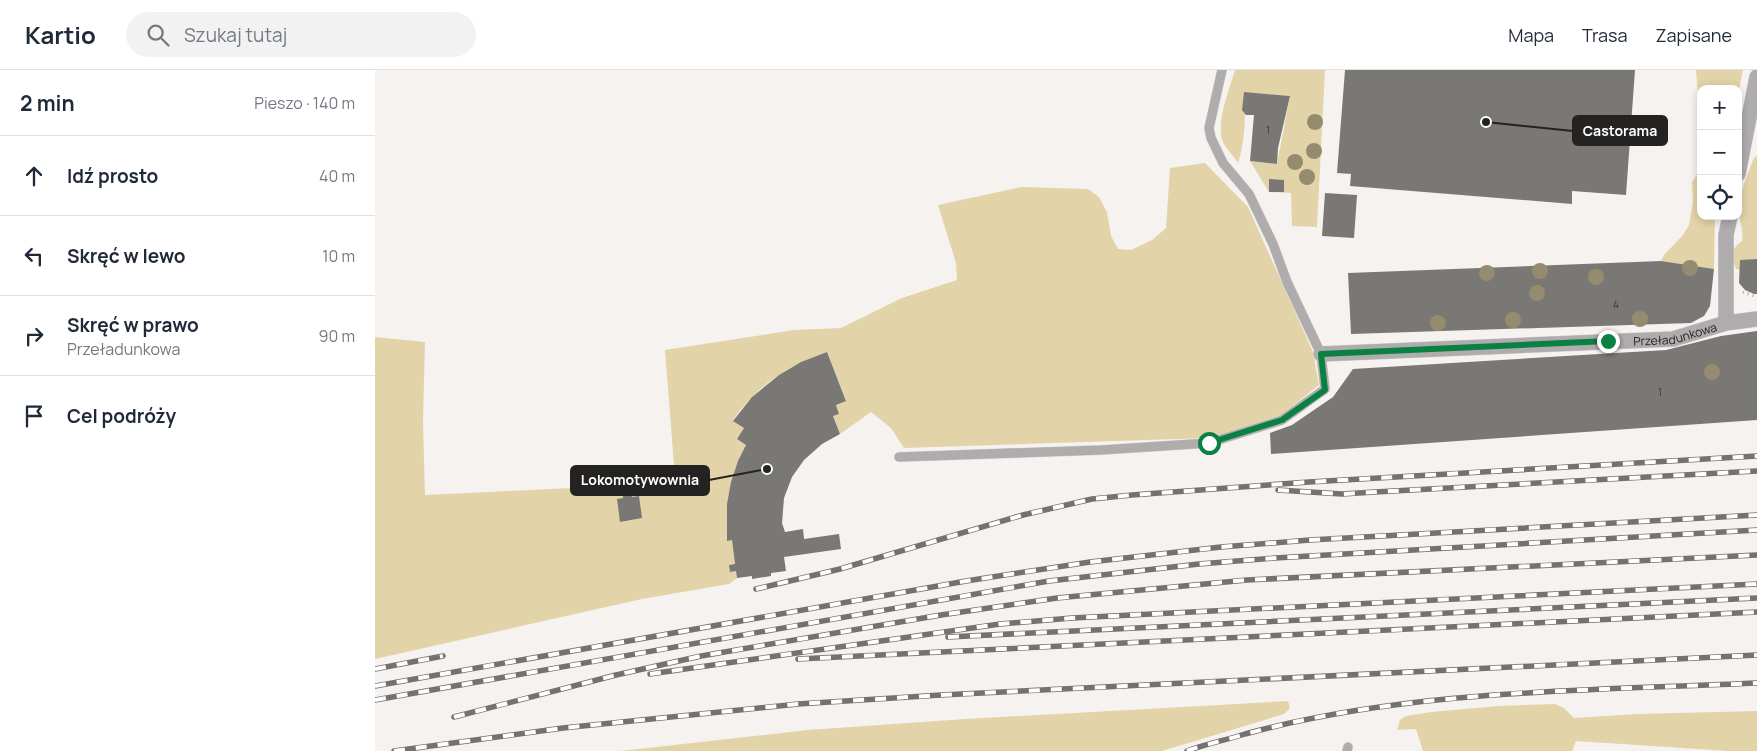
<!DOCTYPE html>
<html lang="pl">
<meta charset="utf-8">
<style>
body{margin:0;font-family:Manrope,sans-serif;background:#f2f2f3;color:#1f2937}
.controls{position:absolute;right:15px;top:15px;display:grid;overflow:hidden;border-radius:10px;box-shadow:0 2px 8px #0003}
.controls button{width:45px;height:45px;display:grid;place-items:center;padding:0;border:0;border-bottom:1px solid #e0e1e3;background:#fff;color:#1f2937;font:25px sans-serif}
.stop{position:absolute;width:15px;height:15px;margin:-11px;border:4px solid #0b8043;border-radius:50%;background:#fff}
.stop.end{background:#0b8043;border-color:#fff;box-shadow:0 1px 5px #0008}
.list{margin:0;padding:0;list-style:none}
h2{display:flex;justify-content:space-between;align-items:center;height:65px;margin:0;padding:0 20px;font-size:21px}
h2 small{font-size:16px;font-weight:400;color:#747a83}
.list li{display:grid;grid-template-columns:32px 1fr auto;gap:15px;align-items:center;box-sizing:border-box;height:80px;padding:0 20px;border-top:1px solid #e0e1e3}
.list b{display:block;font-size:19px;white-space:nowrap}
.list p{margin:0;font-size:16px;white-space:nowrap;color:#747a83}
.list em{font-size:16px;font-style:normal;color:#747a83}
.icon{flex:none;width:28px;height:28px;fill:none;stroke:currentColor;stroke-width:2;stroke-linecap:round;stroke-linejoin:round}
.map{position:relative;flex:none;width:1382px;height:681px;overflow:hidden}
header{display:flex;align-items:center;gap:30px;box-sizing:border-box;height:70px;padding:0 25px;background:#fff;border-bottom:1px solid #e0e1e3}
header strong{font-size:24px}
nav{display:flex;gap:28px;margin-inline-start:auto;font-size:18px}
.search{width:350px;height:45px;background:#f2f2f3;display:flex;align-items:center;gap:12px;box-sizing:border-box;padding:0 18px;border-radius:28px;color:#747a83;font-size:19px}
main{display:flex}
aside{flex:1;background:#fff}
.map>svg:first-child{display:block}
.green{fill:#e3d3a9}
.building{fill:#7a7875}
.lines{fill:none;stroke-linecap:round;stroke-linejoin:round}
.service-casing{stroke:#d0cdcb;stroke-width:10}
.minor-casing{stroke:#d0cdcb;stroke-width:16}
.path{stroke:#a8a5a4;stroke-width:3;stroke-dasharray:1 4;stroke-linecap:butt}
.service{stroke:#aeacac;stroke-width:9}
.minor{stroke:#aeacac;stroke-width:15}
.rail-casing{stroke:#747170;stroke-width:5.5}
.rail{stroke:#fff;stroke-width:4;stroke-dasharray:11;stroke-linecap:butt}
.tree{fill:#958b6e}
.route{stroke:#0b8043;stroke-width:6}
.labels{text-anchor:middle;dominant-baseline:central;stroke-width:4;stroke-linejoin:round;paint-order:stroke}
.number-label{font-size:10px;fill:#3a3837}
.street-label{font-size:12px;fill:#242322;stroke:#fff}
.leader{fill:none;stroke:#242322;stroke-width:2}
.callout-dot{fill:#242322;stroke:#fff;stroke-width:2}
.callout{fill:#242322;stroke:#242322;stroke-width:2}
.callout-label{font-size:14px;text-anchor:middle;font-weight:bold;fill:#fff}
</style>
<header>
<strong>Kartio</strong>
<div class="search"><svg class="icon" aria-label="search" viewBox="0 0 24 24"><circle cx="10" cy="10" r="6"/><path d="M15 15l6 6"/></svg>Szukaj tutaj</div>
<nav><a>Mapa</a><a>Trasa</a><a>Zapisane</a></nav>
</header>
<main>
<aside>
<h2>2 min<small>Pieszo · 140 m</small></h2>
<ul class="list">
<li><svg class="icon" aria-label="ahead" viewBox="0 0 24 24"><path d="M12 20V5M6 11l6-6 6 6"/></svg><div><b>Idź prosto</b></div><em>40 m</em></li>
<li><svg class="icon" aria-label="left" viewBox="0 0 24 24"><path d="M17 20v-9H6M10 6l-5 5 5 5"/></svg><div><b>Skręć w lewo</b></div><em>10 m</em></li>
<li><svg class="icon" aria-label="right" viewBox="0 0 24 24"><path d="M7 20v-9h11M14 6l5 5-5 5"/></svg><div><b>Skręć w prawo</b><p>Przeładunkowa</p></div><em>90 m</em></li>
<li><svg class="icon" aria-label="arrive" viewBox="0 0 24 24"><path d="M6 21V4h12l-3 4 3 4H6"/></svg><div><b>Cel podróży</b></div></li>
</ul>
</aside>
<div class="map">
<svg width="1382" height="681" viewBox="0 0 1382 681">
<rect width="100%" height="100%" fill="#f6f2f0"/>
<path class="green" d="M 860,0 L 950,0 L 942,157 L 917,156 L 916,123 L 894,122 L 875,91 L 902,94 L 915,26 L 869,22 C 871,46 870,70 863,93 C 859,87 853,80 849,74 C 839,56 855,18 860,0 Z
M 1321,0 L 1368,0 L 1363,25 L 1363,19 L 1326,19 L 1326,62 Z
M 1382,85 L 1382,199 L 1371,201 L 1361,199 C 1356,185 1354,181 1367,171 C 1369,159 1363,148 1364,136 C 1365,121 1373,104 1378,90 Z
M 830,93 L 873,137 L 938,282 L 944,315 L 906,345 L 834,368 L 529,378 L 516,358 L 496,342 L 465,364 L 458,346 L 464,344 L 461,335 L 471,330 L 452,282 C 411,297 384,314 358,350 L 369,358 L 362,369 L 371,375 L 352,434 L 352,470 L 357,470 L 360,494 L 354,495 L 355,502 L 361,501 L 362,508 L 354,514 L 267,529 L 0,589 L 0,267 L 50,272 L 48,351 L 50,425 L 219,417 L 300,408 L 290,280 L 419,260 L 466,258 L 527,228 L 582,210 L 581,193 L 563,135 L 646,117 L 713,119 L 724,127 L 732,142 L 736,166 L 743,179 L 756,180 L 777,170 L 791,158 L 795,98 Z
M 1326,99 L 1326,146 L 1340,146 L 1339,199 L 1286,191 L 1289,185 L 1308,165 L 1314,155 L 1318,132 L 1317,112 Z
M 913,631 L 915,638 L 909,644 L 787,681 L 245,681 L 433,660 L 590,649 Z
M 1180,634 L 1189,638 L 1199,648 L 1263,644 L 1382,641 L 1382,681 L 1353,681 L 1201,671 L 1197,681 L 1048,681 L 1041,659 L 1022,660 L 1025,650 L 1031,646 L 1056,642 L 1124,636 Z"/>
<path class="building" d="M 970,0 L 1260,0 L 1251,125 L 1197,121 L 1197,134 L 975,116 L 976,104 L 962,103 Z
M 869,22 L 915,26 L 903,78 L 902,94 L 875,91 L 879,45 L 871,45 L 867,40 Z
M 894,109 L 909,110 L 909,122 L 894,122 Z
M 950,123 L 982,125 L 979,168 L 947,166 Z
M 1382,189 L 1382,224 L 1379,224 L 1370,220 L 1364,213 L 1365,190 Z
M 1286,191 L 1339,199 L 1335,236 L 1329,246 L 1316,253 L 976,264 L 973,203 Z
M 1382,261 L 1382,350 L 896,384 L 895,363 L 917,355 L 958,327 L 978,299 L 1291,280 L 1346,266 Z
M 452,282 L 471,331 L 461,335 L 464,344 L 458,346 L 465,364 L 447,374 L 429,390 L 417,407 L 409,428 L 407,453 L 410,462 L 428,459 L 429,469 L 464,464 L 466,479 L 409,487 L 411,501 L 396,503 L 396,506 L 377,509 L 377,506 L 362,508 L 361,501 L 355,502 L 354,495 L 360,494 L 357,470 L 352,471 L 352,434 L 356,412 L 363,391 L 371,375 L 362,369 L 369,358 L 358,351 L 377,327 L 404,305 L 426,292 Z
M 257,424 L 257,427 L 264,426 L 267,448 L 245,452 L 242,429 L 248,428 L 248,425 Z"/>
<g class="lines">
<g class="service-casing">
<path id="service" d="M 524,387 L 726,380 L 834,373 L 907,350 L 950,319 L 946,284 L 912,212 L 898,174 L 874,124 L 848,93 L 836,68 L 834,58 L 847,0
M 972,681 L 973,677"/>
</g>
<g class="minor-casing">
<g id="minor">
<path d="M 1363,104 L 1382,7"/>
<path d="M 1351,253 L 1351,165 L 1355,146"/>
<path id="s1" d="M 946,284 L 1298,269 L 1351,253 L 1382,249"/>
</g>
</g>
<path class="path" d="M 1368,222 L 1382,227"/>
<use href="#service" class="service"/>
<use href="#minor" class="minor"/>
<g class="rail-casing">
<path id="rail" d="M 903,420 L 967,424 L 1000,422 L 1382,401
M 381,519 L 465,499 L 648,445 L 717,429 L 757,425 L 934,412 L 1382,386
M 573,567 L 1382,528
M 423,589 L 1382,542
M 0,599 L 68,586
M 275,604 L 625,554 L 697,548 L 1382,514
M 0,616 L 591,511 L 715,492 L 846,477 L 935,470 L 1382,445
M 0,630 L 674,511 L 824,494 L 900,488 L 1382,460
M 79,647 L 241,605 L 326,586 L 566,545 L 682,528 L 872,510 L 1382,485
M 19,681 L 188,658 L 423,634 L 566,625 L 1382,585
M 812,681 C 831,674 851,670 870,664 C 1037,619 1211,621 1382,613"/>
</g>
<use href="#rail" class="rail"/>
</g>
<g class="tree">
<circle cx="940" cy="52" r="8"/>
<circle cx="939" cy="81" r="8"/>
<circle cx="920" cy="92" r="8"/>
<circle cx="932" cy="107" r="8"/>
<circle cx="1315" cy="198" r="8"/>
<circle cx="1165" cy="201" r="8"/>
<circle cx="1112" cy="203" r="8"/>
<circle cx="1221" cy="207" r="8"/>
<circle cx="1162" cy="223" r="8"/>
<circle cx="1265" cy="249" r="8"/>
<circle cx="1138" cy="250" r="8"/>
<circle cx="1063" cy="253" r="8"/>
<circle cx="1337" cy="302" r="8"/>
</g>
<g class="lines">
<path class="route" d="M 834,373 L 907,350 L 950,320 L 946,284 L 1233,271"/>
</g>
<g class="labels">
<g class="number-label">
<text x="893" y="60">1</text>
<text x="1241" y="234">4</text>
<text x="1285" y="322">1</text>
</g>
<g class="street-label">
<text stroke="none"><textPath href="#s1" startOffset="355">Przeładunkowa</textPath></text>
</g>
</g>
<path class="leader" d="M1111 52L1198 61M392 399L334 410"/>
<g class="callout-dot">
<circle cx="1111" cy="52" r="5"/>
<circle cx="392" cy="399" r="5"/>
</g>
<g class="callout">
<rect x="1198" y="46" width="94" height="29" rx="5"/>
<rect x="196" y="396" width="138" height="29" rx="5"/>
</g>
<g class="callout-label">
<text x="1245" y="66">Castorama</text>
<text x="265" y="415">Lokomotywownia</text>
</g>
</svg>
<div class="controls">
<button>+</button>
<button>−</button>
<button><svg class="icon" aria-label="locate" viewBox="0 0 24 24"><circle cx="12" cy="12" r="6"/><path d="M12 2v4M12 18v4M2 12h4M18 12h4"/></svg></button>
</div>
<div class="stop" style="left:834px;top:373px"></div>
<div class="stop end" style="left:1233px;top:271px"></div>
</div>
</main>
